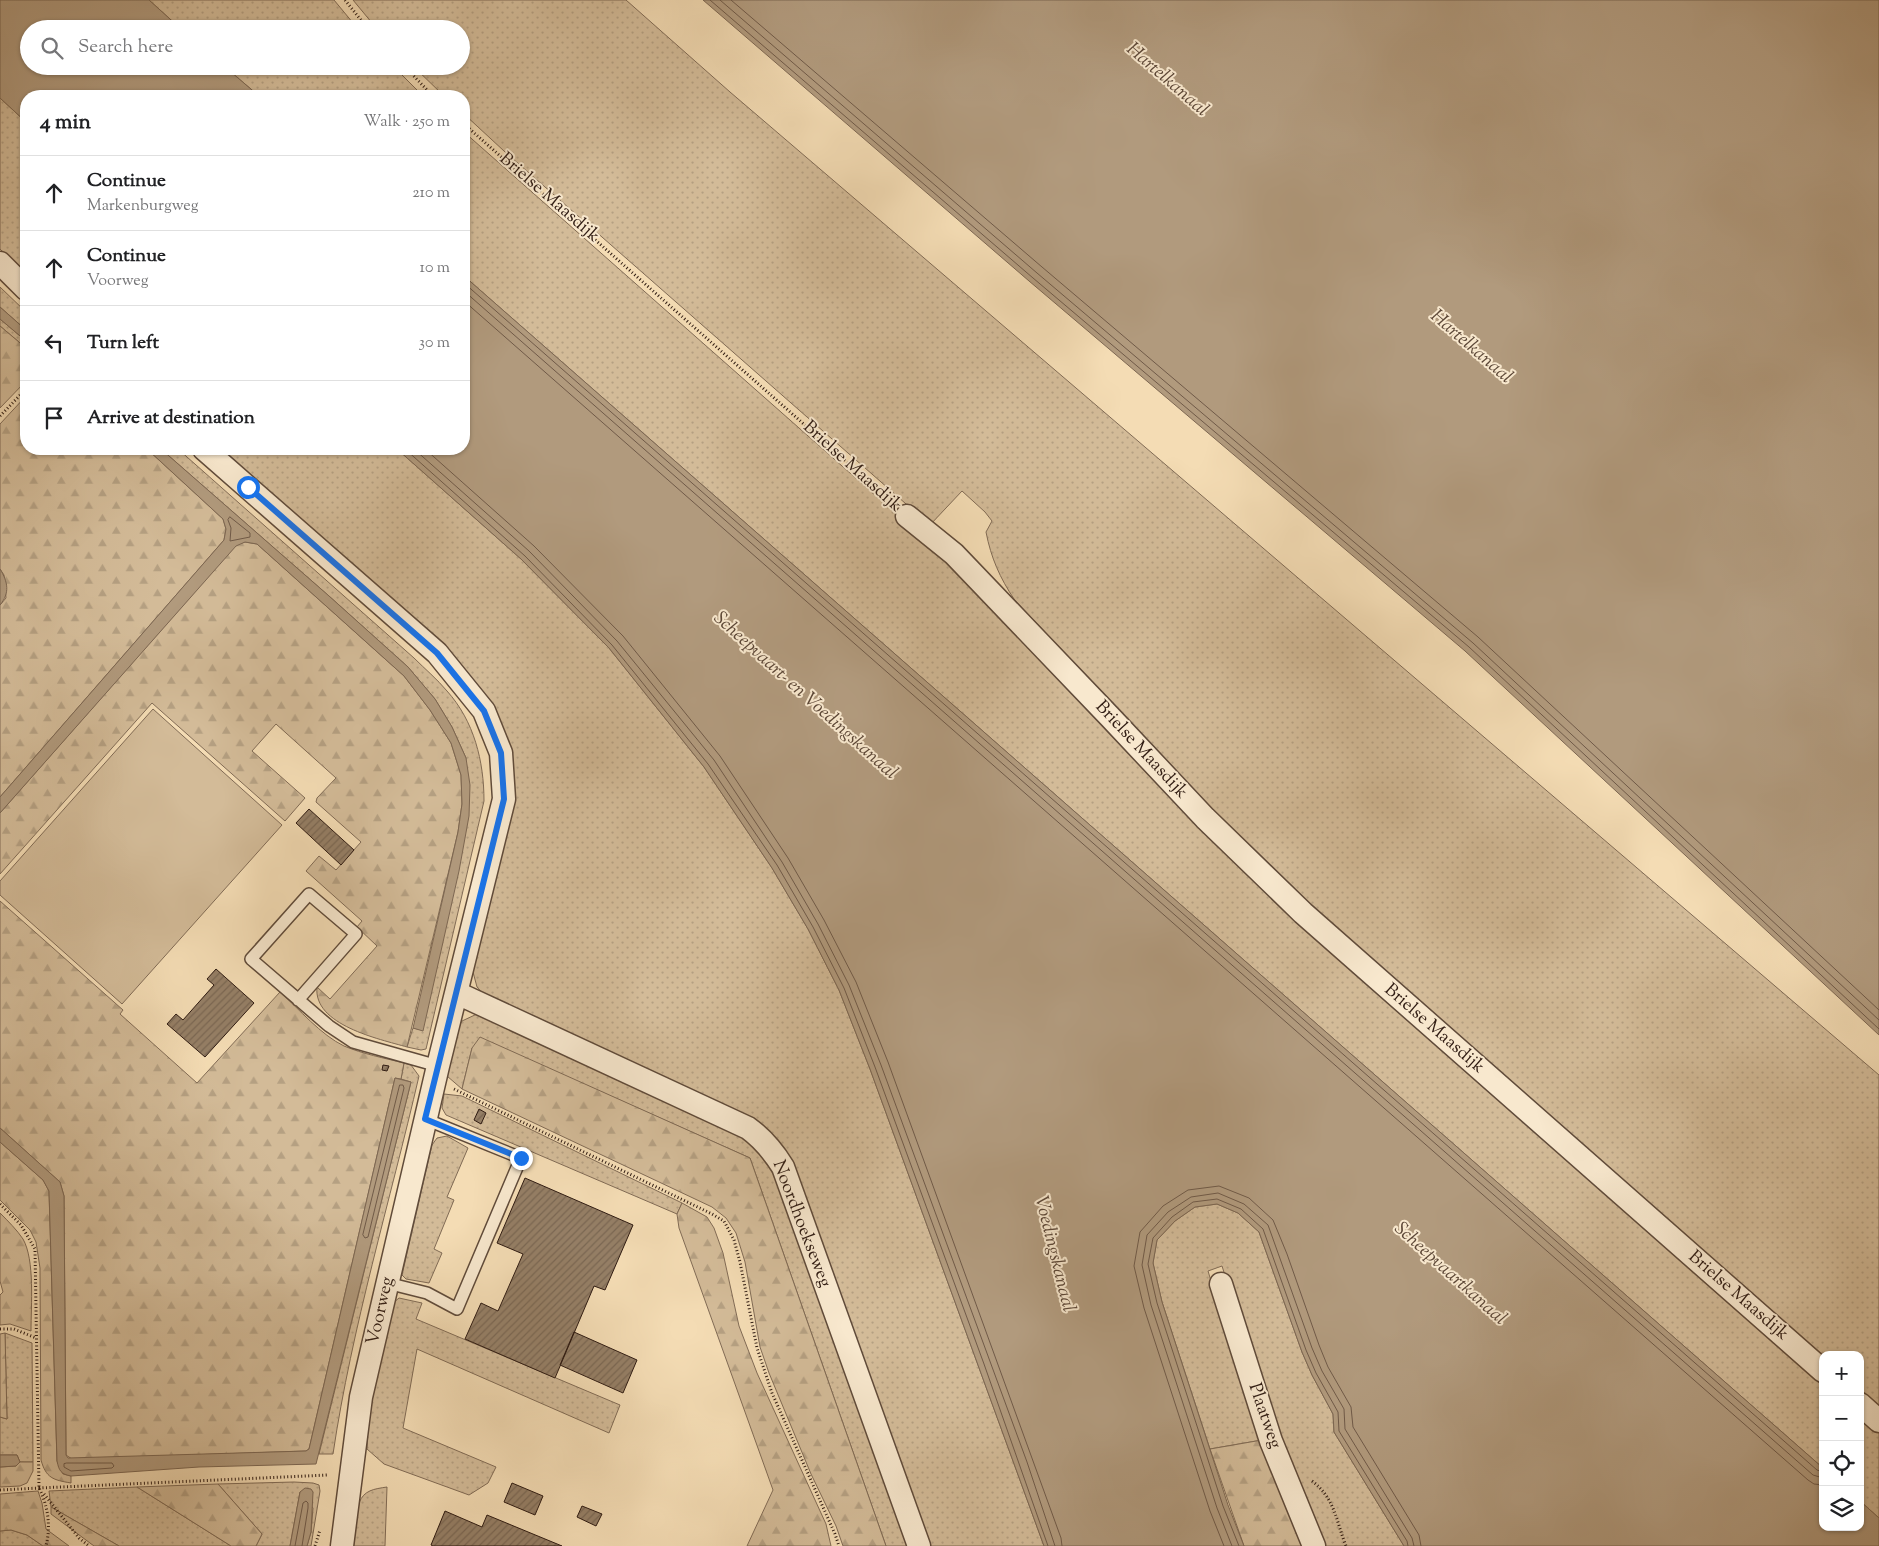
<!DOCTYPE html>
<meta charset="utf-8">
<style>
body{margin:0;font-family:"Sorts Mill Goudy",serif;background:#f2f2f2;color:#202124}
.controls{position:absolute;right:15px;bottom:15px;display:grid;overflow:hidden;border-radius:10px;box-shadow:0 1px 4px #0004}
.controls button{width:45px;height:45px;display:grid;place-items:center;padding:0;border:0;border-bottom:1px solid #e0e0e0;background:#fff;color:#202124;font:25px sans-serif}
.stop{position:absolute;width:15px;height:15px;margin:-11px;border:4px solid #1a73e8;border-radius:50%;background:#fff}
.stop.end{background:#1a73e8;border-color:#fff;box-shadow:0 1px 5px #0008}
.list{margin:0;padding:0;list-style:none}
h2{display:flex;justify-content:space-between;align-items:center;height:65px;margin:0;padding:0 20px;font-size:21px}
h2 small{font-size:16px;font-weight:400;color:#757577}
.list li{display:grid;grid-template-columns:32px 1fr auto;gap:15px;align-items:center;box-sizing:border-box;height:75px;padding:0 20px;border-top:1px solid #e0e0e0}
.list b{display:block;font-size:19px;white-space:nowrap}
.list p{margin:0;font-size:16px;white-space:nowrap;color:#757577}
.list em{font-size:16px;font-style:normal;color:#757577}
.icon{flex:none;width:28px;height:28px;fill:none;stroke:currentColor;stroke-width:2;stroke-linecap:round;stroke-linejoin:round}
.map{position:relative;flex:none;width:1879px;height:1546px;overflow:hidden}
.search{position:absolute;background:#fff;box-shadow:0 1px 4px #0004;left:20px;top:20px;width:450px;height:55px;display:flex;align-items:center;gap:12px;box-sizing:border-box;padding:0 18px;border-radius:28px;color:#757577;font-size:19px}
.panel{position:absolute;background:#fff;box-shadow:0 1px 4px #0004;left:20px;top:90px;width:450px;height:365px;border-radius:20px}
.map>svg:first-child{display:block}
.grass{fill:url(#grass-dots);stroke:#816b55}
.forest{fill:url(#forest-firs);stroke:#816b55}
.green{fill:#d3bb98;stroke:#816b55}
.water{fill:#b19a7d;stroke:#7d6752}
.lines{fill:none;stroke-linecap:round;stroke-linejoin:round}
.shore{stroke:#705a48;stroke-width:1}
.building{fill:url(#building-hatch);stroke:#2f1b12}
.lane-casing{stroke:#604b3a;stroke-width:14}
.street-casing{stroke:#604b3a;stroke-width:25}
.path{stroke:#2f1b12;stroke-width:3;stroke-dasharray:1 2.5;stroke-linecap:butt}
.lane{stroke:#f8e8ce;stroke-width:11}
.street{stroke:#f8e8ce;stroke-width:22}
.route{stroke:#1a73e8;stroke-width:6}
.labels{text-anchor:middle;dominant-baseline:central;stroke-width:4;stroke-linejoin:round;paint-order:stroke}
.street-label{font-size:18px;fill:#2f1b12;stroke:#f8e8ce}
.water-label{font-size:19px;font-style:italic;fill:#5c4737;stroke:#f8e8ce}
</style>
<div class="map">
<svg width="1879" height="1546" viewBox="0 0 1879 1546">
<defs>
<pattern id="grass-dots" width="8" height="8" patternUnits="userSpaceOnUse" patternTransform="scale(1.25)"><rect width="8" height="8" fill="#d3bb98"/><path d="M2 2h.1M6 6h.1" fill="none" stroke="#b5a082" stroke-width="1.8" stroke-linecap="round"/></pattern>
<pattern id="forest-firs" width="22" height="20" patternUnits="userSpaceOnUse" patternTransform="scale(1.25)"><rect width="22" height="20" fill="#d3bb98"/><path d="M5 1l3.5 6h-7zM16 11l3.5 6h-7z" fill="#b5a082"/></pattern>
<pattern id="building-hatch" width="6" height="6" patternUnits="userSpaceOnUse" patternTransform="scale(1.25)"><rect width="6" height="6" fill="#957f66"/><path d="M-1 1l2-2M0 6l6-6M5 7l2-2" fill="none" stroke="#7a6753"/></pattern>
</defs>
<rect width="100%" height="100%" fill="#f4dcb4"/>
<filter id="stains"><feTurbulence type="fractalNoise" baseFrequency=".004" numOctaves="4"/><feColorMatrix values="0 0 0 0 .2 0 0 0 0 .09 0 0 0 0 .02 0 0 0 .5 -.17"/></filter>
<radialGradient id="worn" r=".72"><stop offset=".6" stop-color="#630" stop-opacity="0"/><stop offset="1" stop-color="#630" stop-opacity=".3"/></radialGradient>
<path class="grass" d="M 149,0 L 334,0 L 358,29 L 181,29 Z
M 353,0 L 626,0 L 730,92 L 1879,1075 L 1879,1407 L 1860,1390 L 1860,1355 L 1823,1355 L 1823,1357 L 1348,941 L 1209,806 L 1014,599 C 1000,578 991,558 986,532 L 992,521 L 985,512 L 962,491 L 930,525 L 504,151 L 464,114 L 464,96 L 444,96 L 413,66 L 461,66 L 461,29 L 377,29 Z
M 224,66 L 393,66 L 423,96 L 259,96 Z
M 0,98 L 26,122 L 26,275 L 0,249 Z
M 464,132 L 919,534 L 1255,881 L 1324,947 L 1823,1383 L 1823,1468 L 464,276 Z
M 0,287 L 26,312 L 26,330 L 0,307 Z
M 0,319 L 26,341 L 26,348 L 0,326 Z
M 161,449 L 178,449 L 414,658 C 425,669 437,679 447,691 C 474,721 484,761 484,801 L 426,1049 L 421,1050 L 407,1047 L 413,1028 L 422,1030 L 466,758 L 452,727 L 435,699 L 408,667 L 329,596 Z
M 217,449 L 397,449 L 521,559 L 609,648 L 704,767 L 772,868 L 808,929 L 839,990 L 870,1069 L 1044,1546 L 924,1546 L 785,1157 L 486,997 L 477,987 L 473,972 L 500,843 L 494,713 Z
M 477,1014 L 752,1139 L 773,1163 L 910,1546 L 886,1546 L 750,1158 L 588,1086 L 472,1048 L 462,1089 L 447,1076 L 458,1028 L 462,1021 Z
M 404,1063 L 411,1065 L 419,1076 C 390,1202 352,1326 333,1454 L 319,1454 L 411,1082 L 401,1079 Z
M 444,1094 L 462,1096 L 682,1203 L 677,1214 L 446,1115 L 442,1108 Z
M 447,1136 L 468,1148 L 447,1197 L 454,1200 L 434,1249 L 442,1253 L 429,1283 L 406,1279 L 402,1275 L 432,1145 L 437,1138 Z
M 1217,1204 L 1238,1213 L 1259,1232 L 1302,1352 L 1312,1375 L 1333,1414 L 1334,1432 L 1404,1546 L 1319,1546 L 1262,1392 L 1222,1266 L 1208,1271 L 1242,1383 L 1262,1440 L 1210,1449 L 1162,1302 L 1153,1263 L 1157,1240 L 1175,1221 L 1195,1207 Z
M 399,1298 L 422,1303 L 416,1319 L 620,1405 L 609,1433 L 417,1349 L 403,1428 L 496,1467 L 488,1483 L 469,1495 L 384,1464 L 367,1449 L 368,1419 L 393,1303 Z
M 5,1333 L 32,1343 L 33,1462 L 20,1462 L 17,1455 L 0,1455 L 0,1417 L 7,1419 Z
M 1860,1416 L 1879,1433 L 1879,1518 L 1860,1501 Z
M 294,1482 L 313,1483 L 319,1485 L 320,1491 L 311,1546 L 307,1546 L 311,1532 L 313,1508 L 300,1492 L 290,1546 L 256,1546 L 262,1534 L 218,1484 Z
M 137,1487 L 231,1546 L 119,1546 L 51,1507 L 49,1491 Z
M 387,1487 L 385,1546 L 352,1546 L 359,1503 C 364,1490 374,1489 387,1487 Z
M 11,1530 L 27,1535 L 43,1546 L 0,1546 L 0,1531 Z"/>
<path class="forest" d="M 0,326 L 26,348 L 26,381 L 0,408 Z
M 26,396 L 26,449 L 147,449 L 223,519 L 226,529 L 224,540 L 0,797 L 0,605 L 6,598 L 4,575 L 0,569 L 0,424 Z
M 245,542 L 257,544 L 404,676 L 430,710 L 451,743 L 461,775 L 462,804 L 458,832 L 407,1047 C 379,1039 313,1025 317,987 L 330,999 L 377,946 L 357,927 L 362,921 L 306,871 L 319,856 L 336,870 L 361,842 L 316,802 L 317,798 L 336,778 L 276,724 L 252,751 L 305,798 L 285,821 L 152,703 L 0,874 L 0,813 L 236,545 Z
M 0,901 L 123,1010 L 120,1014 L 197,1083 L 280,992 C 299,1009 321,1035 344,1046 C 363,1054 384,1058 404,1063 L 401,1079 L 395,1078 L 309,1449 L 306,1451 L 72,1459 L 66,1455 L 64,1196 L 60,1182 L 0,1128 Z
M 480,1037 L 750,1158 L 886,1546 L 843,1546 L 836,1526 L 811,1474 L 769,1373 L 760,1347 L 745,1262 L 736,1233 L 726,1218 L 712,1207 L 462,1089 L 472,1048 Z
M 0,1142 L 43,1180 L 49,1191 L 57,1461 L 63,1474 L 71,1476 L 71,1483 C 53,1480 46,1478 41,1460 L 40,1268 L 36,1242 L 30,1230 L 0,1200 Z
M 682,1203 L 707,1217 L 714,1228 L 723,1253 L 739,1326 L 757,1373 L 826,1524 L 831,1546 L 747,1546 L 773,1490 L 679,1228 L 677,1214 Z
M 0,1213 C 8,1221 17,1230 23,1239 C 35,1260 31,1306 31,1331 L 10,1324 L 0,1325 L 0,1295 L 3,1292 L 0,1281 Z
M 5,1333 L 7,1419 L 0,1417 L 0,1334 Z
M 1262,1440 L 1302,1546 L 1244,1546 L 1210,1449 Z
M 20,1462 L 33,1462 L 33,1471 L 27,1483 L 20,1486 L 0,1487 L 0,1467 L 16,1466 Z
M 218,1484 L 262,1534 L 256,1546 L 231,1546 L 137,1487 Z
M 38,1491 L 42,1503 L 46,1529 L 69,1546 L 43,1546 L 27,1535 L 11,1530 L 0,1531 L 0,1494 Z
M 51,1507 L 119,1546 L 94,1546 L 51,1514 Z"/>
<path class="green" d="M 153,709 L 282,825 L 122,1004 L 0,895 L 0,881 Z"/>
<path class="water" d="M 0,0 L 149,0 L 181,29 L 29,29 L 29,66 L 224,66 L 259,96 L 26,96 L 26,122 L 0,98 Z
M 703,0 L 1879,0 L 1879,1035 L 1465,651 L 1029,281 Z
M 464,276 L 1823,1468 L 1823,1527 L 1860,1527 L 1860,1501 L 1879,1518 L 1879,1546 L 1404,1546 L 1334,1432 L 1333,1414 L 1312,1375 L 1302,1352 L 1259,1232 L 1238,1213 L 1217,1204 L 1195,1207 L 1175,1221 L 1157,1240 L 1153,1263 L 1162,1302 L 1228,1505 L 1244,1546 L 1044,1546 L 870,1069 L 839,990 L 808,929 L 772,868 L 704,767 L 609,648 L 521,559 L 397,449 L 464,449 Z
M 0,307 L 26,330 L 26,341 L 0,319 Z
M 147,449 L 161,449 L 329,596 L 408,667 L 435,699 L 452,727 L 466,758 L 470,785 L 469,816 L 459,871 L 423,1031 L 413,1028 L 458,832 L 462,804 L 461,775 L 451,743 L 430,710 L 404,676 L 257,544 L 245,542 L 236,546 L 0,813 L 0,797 L 224,540 L 226,529 L 223,519 Z
M 0,569 C 8,582 10,593 0,605 Z
M 395,1078 L 411,1082 L 316,1464 L 199,1467 L 71,1476 C 61,1474 59,1471 57,1461 L 49,1191 L 43,1180 L 0,1142 L 0,1128 L 60,1182 L 64,1196 L 66,1455 L 68,1458 L 306,1451 L 309,1449 Z
M 0,1455 L 17,1455 L 20,1462 L 16,1466 L 0,1467 Z
M 305,1488 L 311,1489 L 313,1492 L 311,1532 L 307,1546 L 290,1546 L 300,1492 Z"/>
<g class="lines">
<path class="shore" d="M 710,0 L 1033,278 L 1469,647 L 1879,1029
M 720,0 L 1037,273 L 1473,643 L 1879,1020
M 731,0 L 1042,267 L 1478,637 L 1879,1010
M 464,283 L 1817,1470 L 1823,1472
M 464,291 L 1813,1475 L 1823,1478
M 464,301 L 1808,1480 L 1814,1484 L 1823,1485
M 405,449 L 525,556 L 612,645 L 708,764 L 777,865 L 813,927 L 844,988 L 875,1067 L 984,1364 L 1048,1546
M 414,449 L 529,551 L 617,641 L 714,760 L 782,862 L 818,924 L 849,985 L 881,1065 L 1027,1462 L 1055,1546
M 425,449 L 534,546 L 623,636 L 720,756 L 788,858 L 824,920 L 856,982 L 888,1062 L 1061,1538 L 1062,1546
M 230,517 L 250,533 L 250,537 L 230,541 L 231,528 L 228,520 Z
M 400,1085 L 403,1085 L 404,1088 L 368,1237 L 365,1238 L 363,1235 Z
M 67,1463 L 112,1463 L 114,1466 L 112,1468 L 71,1471 L 64,1467 L 64,1464 Z
M 295,1546 L 303,1503 L 306,1501 L 308,1503 L 308,1508 L 302,1546
M 1224,1546 L 1210,1511 L 1144,1308 L 1134,1266 L 1140,1232 L 1163,1206 L 1188,1190 L 1219,1186 L 1249,1198 L 1273,1220 L 1287,1254 L 1319,1345 L 1328,1367 L 1351,1407 L 1353,1427 L 1419,1535 L 1421,1546
M 1232,1546 L 1217,1508 L 1151,1305 L 1142,1265 L 1147,1235 L 1168,1212 L 1191,1197 L 1218,1193 L 1244,1204 L 1268,1225 L 1312,1348 L 1322,1371 L 1344,1409 L 1345,1429 L 1412,1538 L 1414,1546
M 1239,1546 L 1223,1506 L 1157,1303 L 1148,1264 L 1153,1238 L 1172,1217 L 1193,1202 L 1217,1199 L 1241,1209 L 1263,1229 L 1306,1350 L 1316,1373 L 1338,1412 L 1339,1431 L 1407,1541 L 1408,1546"/>
</g>
<path class="building" d="M 309,809 L 354,850 L 341,865 L 296,823 Z
M 216,969 L 254,1003 L 205,1057 L 167,1024 L 176,1014 L 183,1020 L 214,985 L 207,979 Z
M 383,1065 L 389,1066 L 387,1071 L 382,1070 Z
M 479,1109 L 486,1113 L 481,1124 L 474,1120 Z
M 525,1178 L 633,1225 L 605,1290 L 594,1286 L 555,1378 L 465,1339 L 481,1303 L 498,1311 L 523,1254 L 497,1243 Z
M 574,1332 L 637,1360 L 623,1393 L 560,1365 Z
M 512,1483 L 543,1496 L 535,1515 L 504,1502 Z
M 582,1506 L 602,1514 L 596,1526 L 577,1517 Z
M 445,1511 L 482,1527 L 487,1515 L 562,1546 L 433,1546 L 431,1545 Z"/>
<g class="lines">
<g class="lane-casing">
<path id="lane" d="M 298,1000 L 356,934 L 309,894 L 251,959 L 329,1026 L 353,1042 L 438,1066
M 387,1283 L 427,1293 L 457,1309 L 521,1158 L 425,1119"/>
</g>
<g class="street-casing">
<path id="street" d="M 0,263 L 26,289
M 204,449 L 437,653 L 484,711 L 501,753 L 504,799 L 438,1066 L 361,1397 L 342,1546
M 907,516 L 954,554 L 1111,718 L 1205,818 L 1303,913 L 1823,1371
M 457,993 L 748,1128 C 763,1139 773,1151 783,1167 L 919,1546
M 1221,1284 L 1271,1441 L 1314,1546
M 1860,1404 L 1879,1421"/>
</g>
<path class="path" d="M 345,0 L 368,29
M 404,66 L 433,96
M 464,124 L 892,502
M 0,416 L 26,389
M 454,1089 L 712,1214 L 724,1221 L 734,1240 L 740,1262 L 757,1348 L 772,1393 L 835,1534 L 839,1546
M 0,1204 L 21,1225 L 35,1249 L 39,1488 C 48,1506 51,1526 46,1546
M 0,1329 L 14,1329 L 36,1338
M 1312,1481 C 1335,1498 1336,1521 1346,1546
M 39,1488 L 328,1475
M 0,1490 L 39,1488 L 40,1489
M 44,1494 L 79,1538 L 89,1546
M 315,1546 L 320,1530"/>
<use href="#lane" class="lane"/>
<use href="#street" class="street"/>
</g>
<g class="lines">
<path class="route" d="M 248,487 L 437,653 L 484,711 L 501,753 L 504,799 L 425,1119 L 521,1158"/>
</g>
<g class="labels">
<g class="street-label">
<text transform="translate(549 198) rotate(41)">Brielse Maasdijk</text>
<text transform="translate(852 467) rotate(42)">Brielse Maasdijk</text>
<text transform="translate(1141 750) rotate(47)">Brielse Maasdijk</text>
<text transform="translate(1434 1029) rotate(41)">Brielse Maasdijk</text>
<text transform="translate(801 1224) rotate(69)">Noordhoekseweg</text>
<text transform="translate(1738 1296) rotate(41)">Brielse Maasdijk</text>
<text transform="translate(381 1311) rotate(-77)">Voorweg</text>
<text transform="translate(1264 1416) rotate(71)">Plaatweg</text>
</g>
<g class="water-label">
<text transform="translate(1167 80) rotate(41)">Hartelkanaal</text>
<text transform="translate(1471 347) rotate(41)">Hartelkanaal</text>
<text transform="translate(805 696) rotate(42)">Scheepvaart- en Voedingskanaal</text>
<text transform="translate(1054 1254) rotate(76)">Voedingskanaal</text>
<text transform="translate(1450 1274) rotate(42)">Scheepvaartkanaal</text>
</g>
</g>
<rect width="100%" height="100%" filter="url(#stains)"/>
<rect width="100%" height="100%" fill="url(#worn)"/>
</svg>
<div class="controls">
<button>+</button>
<button>−</button>
<button><svg class="icon" aria-label="locate" viewBox="0 0 24 24"><circle cx="12" cy="12" r="6"/><path d="M12 2v4M12 18v4M2 12h4M18 12h4"/></svg></button>
<button><svg class="icon" aria-label="layers" viewBox="0 0 24 24"><path d="M12 4l9 5-9 5-9-5zM3 14l9 5 9-5"/></svg></button>
</div>
<div class="stop" style="left:248px;top:487px"></div>
<div class="stop end" style="left:521px;top:1158px"></div>
<div class="search"><svg class="icon" aria-label="search" viewBox="0 0 24 24"><circle cx="10" cy="10" r="6"/><path d="M15 15l6 6"/></svg>Search here</div>
<section class="panel">
<h2>4 min<small>Walk · 250 m</small></h2>
<ul class="list">
<li><svg class="icon" aria-label="ahead" viewBox="0 0 24 24"><path d="M12 20V5M6 11l6-6 6 6"/></svg><div><b>Continue</b><p>Markenburgweg</p></div><em>210 m</em></li>
<li><svg class="icon" aria-label="ahead" viewBox="0 0 24 24"><path d="M12 20V5M6 11l6-6 6 6"/></svg><div><b>Continue</b><p>Voorweg</p></div><em>10 m</em></li>
<li><svg class="icon" aria-label="left" viewBox="0 0 24 24"><path d="M17 20v-9H6M10 6l-5 5 5 5"/></svg><div><b>Turn left</b></div><em>30 m</em></li>
<li><svg class="icon" aria-label="arrive" viewBox="0 0 24 24"><path d="M6 21V4h12l-3 4 3 4H6"/></svg><div><b>Arrive at destination</b></div></li>
</ul>
</section>
</div>
